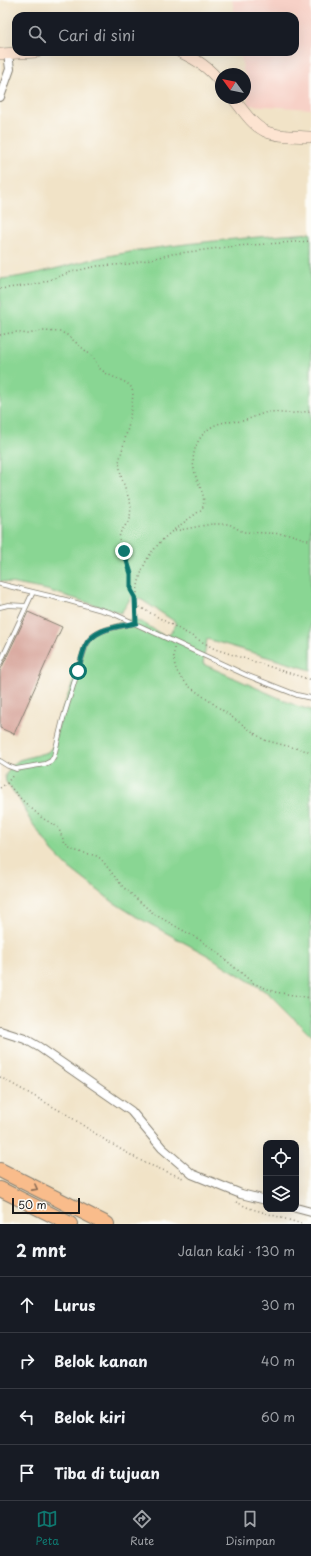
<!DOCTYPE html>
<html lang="id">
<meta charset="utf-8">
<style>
body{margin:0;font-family:"Playpen Sans",sans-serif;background:#242831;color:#f1f3f6}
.controls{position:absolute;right:12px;bottom:12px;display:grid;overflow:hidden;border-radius:8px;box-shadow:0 4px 16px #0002}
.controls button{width:36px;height:36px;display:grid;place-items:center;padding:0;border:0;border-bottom:1px solid #363941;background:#171b24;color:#f1f3f6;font:20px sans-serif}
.compass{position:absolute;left:215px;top:68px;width:36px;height:36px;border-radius:50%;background:#171b24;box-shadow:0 4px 16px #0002;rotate:303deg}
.scale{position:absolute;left:12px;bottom:10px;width:68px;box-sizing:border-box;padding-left:4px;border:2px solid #1c1c1c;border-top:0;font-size:11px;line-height:14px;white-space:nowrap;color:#1c1c1c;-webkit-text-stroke:3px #fdfcf7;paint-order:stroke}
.stop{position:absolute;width:12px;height:12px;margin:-9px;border:3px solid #0f766e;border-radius:50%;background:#fff}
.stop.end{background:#0f766e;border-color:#fff;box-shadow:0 1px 4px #0008}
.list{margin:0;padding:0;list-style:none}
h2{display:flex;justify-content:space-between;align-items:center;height:52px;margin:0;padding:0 16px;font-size:17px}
h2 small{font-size:13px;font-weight:400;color:#9ea1a6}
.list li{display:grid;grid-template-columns:26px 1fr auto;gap:12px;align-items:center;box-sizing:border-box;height:56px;padding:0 16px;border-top:1px solid #363941}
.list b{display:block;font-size:15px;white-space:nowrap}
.list em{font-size:13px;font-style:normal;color:#9ea1a6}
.icon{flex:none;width:22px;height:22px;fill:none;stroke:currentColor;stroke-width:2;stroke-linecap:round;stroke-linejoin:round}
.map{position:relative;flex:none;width:311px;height:1224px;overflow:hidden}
.search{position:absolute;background:#171b24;box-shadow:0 4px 16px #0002;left:12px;right:12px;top:12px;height:44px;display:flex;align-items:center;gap:10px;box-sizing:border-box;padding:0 14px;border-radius:12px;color:#9ea1a6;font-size:15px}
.sheet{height:276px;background:#171b24}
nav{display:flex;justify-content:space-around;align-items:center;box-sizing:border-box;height:56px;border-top:1px solid #363941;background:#171b24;font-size:11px;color:#9ea1a6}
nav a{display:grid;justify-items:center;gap:2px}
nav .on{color:#0f766e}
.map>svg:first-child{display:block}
.built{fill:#f7d1c7}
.green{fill:#89d693;stroke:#527958}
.building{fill:#d39b91}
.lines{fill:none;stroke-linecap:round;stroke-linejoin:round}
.lane-casing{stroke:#868072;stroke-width:5.5}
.street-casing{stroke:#868072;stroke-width:10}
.secondary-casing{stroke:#868072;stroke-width:12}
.highway-casing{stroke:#868072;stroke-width:16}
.path{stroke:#868072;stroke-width:1.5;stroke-dasharray:1 3;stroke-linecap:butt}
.lane{stroke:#fff;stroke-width:4}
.street{stroke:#fff;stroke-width:8}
.secondary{stroke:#fde4d1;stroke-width:11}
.highway{stroke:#f9bc8b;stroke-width:14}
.oneway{stroke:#8a6c54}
.route{stroke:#0f766e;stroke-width:5}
</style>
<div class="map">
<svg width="311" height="1224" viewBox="0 0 311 1224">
<rect width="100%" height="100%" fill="#fdfcf7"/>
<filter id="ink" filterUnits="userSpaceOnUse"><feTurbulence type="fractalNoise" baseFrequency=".025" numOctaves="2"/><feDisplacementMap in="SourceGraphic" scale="8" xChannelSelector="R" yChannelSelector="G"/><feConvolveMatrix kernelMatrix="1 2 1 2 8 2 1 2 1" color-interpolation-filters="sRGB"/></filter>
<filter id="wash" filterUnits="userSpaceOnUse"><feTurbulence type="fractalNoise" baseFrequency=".012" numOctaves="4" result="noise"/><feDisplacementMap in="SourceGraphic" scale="16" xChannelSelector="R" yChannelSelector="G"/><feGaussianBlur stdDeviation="0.9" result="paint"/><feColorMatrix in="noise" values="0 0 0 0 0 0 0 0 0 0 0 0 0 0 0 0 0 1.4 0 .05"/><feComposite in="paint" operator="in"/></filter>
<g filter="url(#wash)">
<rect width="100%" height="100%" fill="#f1e3c7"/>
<path class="built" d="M 232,0 L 311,0 L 311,109 L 248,105 L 245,74 L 244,74 L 240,52 L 295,52 L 295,16 L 235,16 Z"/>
<path class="green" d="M 311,233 L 311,670 L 207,639 L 203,664 L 297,706 L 311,710 L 311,1036 L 268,993 L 207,955 L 137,917 L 113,902 L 68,867 L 53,852 L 30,820 L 19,799 L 6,782 L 5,776 L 11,766 L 19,760 L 48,752 L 53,746 L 63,708 L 75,677 L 77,663 L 86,639 L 90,633 L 101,627 L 130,620 L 142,622 L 167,638 L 177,623 L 142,600 L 132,596 L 121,613 L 47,590 L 0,581 L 0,279 C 36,276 72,263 108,256 C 175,243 243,238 311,233 Z"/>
<g id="blocks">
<path class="building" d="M 28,612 L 62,627 L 14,734 L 0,728 L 0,671 Z"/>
</g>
</g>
<g filter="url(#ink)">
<use href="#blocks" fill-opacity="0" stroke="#868072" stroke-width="1"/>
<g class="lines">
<g class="lane-casing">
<path id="lane" d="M 0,584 L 66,600 L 112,613 L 246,675 L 297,695 L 311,698
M 0,607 L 8,605 L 26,606
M 0,663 L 33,592
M 0,761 L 8,766 L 16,769 L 45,764 L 51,761 L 54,756 L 63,719 L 85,647 C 87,644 88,641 90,639 C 100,628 122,626 135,623"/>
</g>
<g class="street-casing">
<path id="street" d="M 0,97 L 10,69 L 8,54
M 0,1031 L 25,1039 L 39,1047 L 131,1111 L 162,1148 L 192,1174 L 241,1194 L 266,1200
M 296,1208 L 311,1212"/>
</g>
<g class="secondary-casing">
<path id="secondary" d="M 180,52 C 198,60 209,68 221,83
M 0,54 L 37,52
M 233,98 C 242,109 252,125 265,131 C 276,137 298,136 311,137"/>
</g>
<g class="highway-casing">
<path id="highway" d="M 0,1170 L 107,1224
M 0,1189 L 70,1224"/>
</g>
<path class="path" d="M 0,289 L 38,284 L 71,272 L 97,266 L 129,264 L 172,254 L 236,246 L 311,241
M 0,335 L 15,332 L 28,334 L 42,331 L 61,332 L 67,335 L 93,357 L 99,368 L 107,374 L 127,383 L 132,388 L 133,395 L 129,424 L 119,462 L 121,476 L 131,505 L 130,519 L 120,533 L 119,539 L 131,574 L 131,590 L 135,597
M 175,531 L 212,524 L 229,524 L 243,532 L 289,534 L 311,541
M 136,605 L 215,649 L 311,680
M 136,617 C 135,594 139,565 156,547 C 168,532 187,521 202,509 C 208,495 196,483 194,469 C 190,450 201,428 221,423 C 227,421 235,422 242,421 C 251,419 259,414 268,412 C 273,411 279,413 283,413 C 293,414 302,412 311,411
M 174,648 C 173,668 176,673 190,687 L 264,740 L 311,752
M 7,783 L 21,799 L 42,818 L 58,827 L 65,844 L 72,850 L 97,856 L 101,859 L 123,887 L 154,914 L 200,940 L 214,950 L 253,983 L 275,992 L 311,998
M 0,788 L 7,783 L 13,775
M 0,1077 L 66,1114 L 108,1142 L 145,1163 L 183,1178
M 236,1202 L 249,1208 L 302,1224"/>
<use href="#lane" class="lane"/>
<use href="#street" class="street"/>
<use href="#secondary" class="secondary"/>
<use href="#highway" class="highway"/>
</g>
<defs><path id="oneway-chevron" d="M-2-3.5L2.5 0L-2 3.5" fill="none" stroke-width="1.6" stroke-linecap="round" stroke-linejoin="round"/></defs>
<use class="oneway" href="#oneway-chevron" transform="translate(35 1188) rotate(28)"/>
</g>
<g class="lines" filter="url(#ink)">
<path class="route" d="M 78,671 C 80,664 82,655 85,647 C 93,628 118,627 136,623 L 135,597 L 131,590 L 131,574 L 124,551"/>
</g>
</svg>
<div class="controls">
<button><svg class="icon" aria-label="locate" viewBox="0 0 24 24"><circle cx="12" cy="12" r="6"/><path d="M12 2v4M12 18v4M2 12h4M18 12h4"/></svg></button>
<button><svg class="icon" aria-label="layers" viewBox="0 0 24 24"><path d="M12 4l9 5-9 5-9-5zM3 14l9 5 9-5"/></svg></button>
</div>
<svg class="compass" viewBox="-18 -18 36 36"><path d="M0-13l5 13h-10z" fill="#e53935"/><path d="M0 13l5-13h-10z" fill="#9ea1a6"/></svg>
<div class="scale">50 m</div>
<div class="stop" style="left:78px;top:671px"></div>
<div class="stop end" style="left:124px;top:551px"></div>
<div class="search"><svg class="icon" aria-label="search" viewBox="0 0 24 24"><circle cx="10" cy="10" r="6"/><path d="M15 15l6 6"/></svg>Cari di sini</div>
</div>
<section class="sheet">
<h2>2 mnt<small>Jalan kaki · 130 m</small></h2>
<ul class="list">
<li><svg class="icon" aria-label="ahead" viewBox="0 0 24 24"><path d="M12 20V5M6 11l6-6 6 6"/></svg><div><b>Lurus</b></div><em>30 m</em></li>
<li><svg class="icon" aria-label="right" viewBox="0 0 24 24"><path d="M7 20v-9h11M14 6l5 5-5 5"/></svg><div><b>Belok kanan</b></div><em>40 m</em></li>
<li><svg class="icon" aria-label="left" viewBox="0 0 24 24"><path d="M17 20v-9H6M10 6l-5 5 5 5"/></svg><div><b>Belok kiri</b></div><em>60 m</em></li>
<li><svg class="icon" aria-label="arrive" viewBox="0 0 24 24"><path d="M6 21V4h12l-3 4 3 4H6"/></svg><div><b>Tiba di tujuan</b></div></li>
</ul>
</section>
<nav>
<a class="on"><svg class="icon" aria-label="map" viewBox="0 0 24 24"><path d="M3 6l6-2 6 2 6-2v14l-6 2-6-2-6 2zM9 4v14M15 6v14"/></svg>Peta</a>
<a><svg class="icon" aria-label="directions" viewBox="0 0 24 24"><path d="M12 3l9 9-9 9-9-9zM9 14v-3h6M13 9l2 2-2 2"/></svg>Rute</a>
<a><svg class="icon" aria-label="saved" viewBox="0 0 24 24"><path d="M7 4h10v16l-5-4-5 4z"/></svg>Disimpan</a>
</nav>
